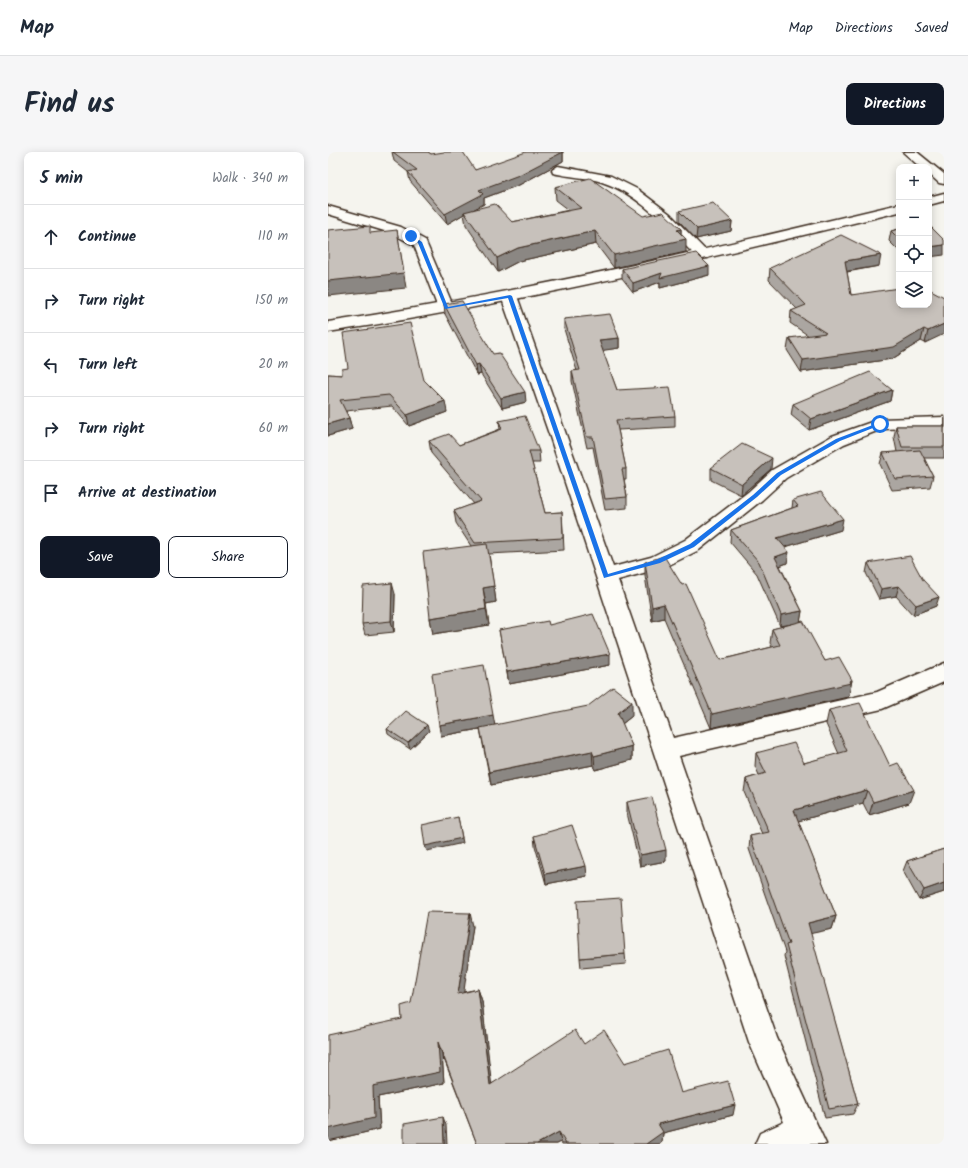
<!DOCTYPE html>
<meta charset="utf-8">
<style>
body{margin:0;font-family:Kalam,sans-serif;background:#f6f6f7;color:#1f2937}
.controls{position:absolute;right:12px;top:12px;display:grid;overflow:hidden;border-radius:8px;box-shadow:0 2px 10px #0003}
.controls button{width:36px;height:36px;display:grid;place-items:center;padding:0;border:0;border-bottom:1px solid #e0e1e3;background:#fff;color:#1f2937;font:20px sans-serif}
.stop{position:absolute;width:12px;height:12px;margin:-9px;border:3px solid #1a73e8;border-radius:50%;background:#fff}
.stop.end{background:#1a73e8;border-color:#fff;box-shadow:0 1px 4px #0008}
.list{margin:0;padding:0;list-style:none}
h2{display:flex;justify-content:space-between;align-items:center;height:52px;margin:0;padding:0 16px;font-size:17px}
h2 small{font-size:13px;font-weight:400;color:#747a83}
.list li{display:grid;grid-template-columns:26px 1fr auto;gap:12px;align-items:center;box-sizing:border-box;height:64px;padding:0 16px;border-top:1px solid #e0e1e3}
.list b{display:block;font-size:15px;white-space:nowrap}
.list em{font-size:13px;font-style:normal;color:#747a83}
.actions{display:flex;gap:8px;padding:12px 16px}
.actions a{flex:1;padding:9px 0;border:1px solid #111827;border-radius:8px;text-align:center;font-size:14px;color:#111827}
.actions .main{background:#111827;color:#fff}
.icon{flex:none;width:22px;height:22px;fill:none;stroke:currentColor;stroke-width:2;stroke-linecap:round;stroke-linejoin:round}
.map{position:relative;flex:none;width:616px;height:992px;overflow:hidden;border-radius:8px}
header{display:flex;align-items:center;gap:24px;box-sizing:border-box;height:56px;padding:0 20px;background:#fff;border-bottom:1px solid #e0e1e3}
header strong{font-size:19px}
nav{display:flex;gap:22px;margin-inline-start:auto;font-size:14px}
.intro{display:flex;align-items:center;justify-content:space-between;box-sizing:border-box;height:96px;padding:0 24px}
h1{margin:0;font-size:28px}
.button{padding:10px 18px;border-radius:8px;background:#111827;color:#fff;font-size:14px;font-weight:700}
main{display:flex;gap:24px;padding:0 24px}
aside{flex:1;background:#fff;border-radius:8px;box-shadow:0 2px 10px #0003}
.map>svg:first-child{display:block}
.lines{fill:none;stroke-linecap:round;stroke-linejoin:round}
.street-casing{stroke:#3b2a1e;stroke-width:3}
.secondary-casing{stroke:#3b2a1e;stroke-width:3}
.street{fill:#fdfcf7;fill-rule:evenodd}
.secondary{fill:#fdfcf7;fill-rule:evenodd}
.wall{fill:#aba6a1;stroke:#3b2a1e}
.shaded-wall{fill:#8b8783;stroke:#3b2a1e}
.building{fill:#c7c1bb;stroke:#3b2a1e}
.route{fill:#1a73e8}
</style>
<header>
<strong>Map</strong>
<nav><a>Map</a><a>Directions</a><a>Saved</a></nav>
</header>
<div class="intro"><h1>Find us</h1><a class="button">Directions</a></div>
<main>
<aside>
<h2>5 min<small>Walk · 340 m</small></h2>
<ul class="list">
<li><svg class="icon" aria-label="ahead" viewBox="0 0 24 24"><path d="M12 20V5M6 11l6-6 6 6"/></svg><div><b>Continue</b></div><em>110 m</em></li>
<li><svg class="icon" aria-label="right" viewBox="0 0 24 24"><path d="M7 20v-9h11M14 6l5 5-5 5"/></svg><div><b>Turn right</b></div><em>150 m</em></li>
<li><svg class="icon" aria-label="left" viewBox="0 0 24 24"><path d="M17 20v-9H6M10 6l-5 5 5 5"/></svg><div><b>Turn left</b></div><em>20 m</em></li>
<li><svg class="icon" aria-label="right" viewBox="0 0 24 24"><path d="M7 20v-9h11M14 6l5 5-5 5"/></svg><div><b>Turn right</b></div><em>60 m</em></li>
<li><svg class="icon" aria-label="arrive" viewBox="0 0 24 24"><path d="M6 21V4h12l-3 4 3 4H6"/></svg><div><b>Arrive at destination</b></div></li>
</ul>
<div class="actions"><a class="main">Save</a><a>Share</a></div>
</aside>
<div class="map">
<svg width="616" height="992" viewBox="0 0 616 992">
<rect width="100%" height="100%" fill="#f5f4ee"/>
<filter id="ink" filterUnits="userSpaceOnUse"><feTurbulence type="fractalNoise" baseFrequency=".025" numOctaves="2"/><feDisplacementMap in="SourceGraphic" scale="8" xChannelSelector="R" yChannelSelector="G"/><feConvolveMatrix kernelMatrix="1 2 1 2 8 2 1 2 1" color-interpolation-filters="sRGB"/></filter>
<g filter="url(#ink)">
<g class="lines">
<g class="street-casing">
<path id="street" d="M 575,0 L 589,0 L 616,22 L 616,32 L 611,31 L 601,22 L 601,15 L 592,15 Z
M 230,14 L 283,24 L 309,37 L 342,62 L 382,103 L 380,106 L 370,106 C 341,78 314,43 274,30 C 258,25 241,25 225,21 L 224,18 Z
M 0,54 L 73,75 L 97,88 L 126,156 L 123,159 L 113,159 L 110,156 L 86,93 L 63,81 L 0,62 Z
M 181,139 L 186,141 L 189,144 L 285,415 L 323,405 L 357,388 L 420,340 L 444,318 L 504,284 L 552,267 L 616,265 L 616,275 L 554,277 L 516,292 L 458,326 L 434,348 L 371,398 L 337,415 L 290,428 L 345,586 L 549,540 L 616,511 L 616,530 L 554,557 L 351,604 L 449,886 L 498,992 L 427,992 L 432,981 L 456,970 L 421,890 L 221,282 L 173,144 L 176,141 Z"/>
</g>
<g class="secondary-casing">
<path id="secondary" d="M 616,41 L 616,49 L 601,53 L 601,45 Z
M 571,52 L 571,60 C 382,106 193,151 0,180 L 0,170 C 193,141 382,97 571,52 Z"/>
</g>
<use href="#street" class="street"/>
<use href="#secondary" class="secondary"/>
</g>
<path class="wall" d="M 64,0 L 100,0 L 103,2 L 147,18 L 235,0 L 235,9 L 191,33 L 156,46 L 156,52 L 144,58 L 184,70 L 241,58 L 228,48 L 227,35 L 353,77 L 353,82 L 358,100 L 286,116 L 268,92 L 191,109 L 170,120 L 138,73 L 136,62 L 119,72 L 82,29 L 80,20 L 66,9 Z
M 351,59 L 404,69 L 403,79 L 368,87 L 351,69 Z
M 571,77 L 571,99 L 561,89 L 563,79 Z
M 551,114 L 519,120 L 523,143 L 616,145 L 597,191 L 593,189 L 564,207 L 473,220 L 459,198 L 461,186 L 481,184 L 462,171 L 463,159 L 469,157 L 441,128 L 442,116 Z
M 294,117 L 381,123 L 332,136 L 332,130 L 305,140 L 294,126 Z
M 116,152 L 198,250 L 174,256 L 153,222 L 149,223 L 117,162 Z
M 236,167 L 291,186 L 291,196 L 274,198 L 289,238 L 347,264 L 347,275 L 290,278 L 298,317 L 298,327 L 296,327 L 299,345 L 299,356 L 277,358 L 265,295 L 259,296 L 244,229 L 244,219 L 249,219 L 236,177 Z
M 0,222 L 14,223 L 96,228 L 119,260 L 81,274 L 64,254 L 18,259 L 21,266 L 24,277 L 0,284 Z
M 564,238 L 562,249 L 481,278 L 463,263 L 465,252 Z
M 171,269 L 211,299 L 212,311 L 204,311 L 217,361 L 234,360 L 236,398 L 161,402 L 168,450 L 158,452 L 161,473 L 105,482 L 102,466 L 143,394 L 128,371 L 126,359 L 146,352 L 103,301 L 101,289 L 131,293 L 172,277 Z
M 568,274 L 616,274 L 616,306 L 596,306 L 605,324 L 602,335 L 564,338 L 552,312 L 555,301 L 569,300 L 566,285 Z
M 383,316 L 443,317 L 413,343 L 383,328 Z
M 465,348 L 513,378 L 457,395 L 459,411 L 452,414 L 474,459 L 472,470 L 497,509 L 524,528 L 521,543 L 520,543 L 520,545 L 383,576 L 336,466 L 324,469 L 317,424 L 317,410 L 392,508 L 444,495 L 442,491 L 444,477 L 461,473 L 452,474 L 429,422 L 402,390 L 403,378 L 464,356 Z
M 540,411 L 608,454 L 585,463 L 568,444 L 551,447 L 538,421 Z
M 67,442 L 66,480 L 37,483 L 34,472 Z
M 171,478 L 282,513 L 181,532 Z
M 501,558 L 562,614 L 581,651 L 541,663 L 535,651 L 470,669 L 508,764 L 504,777 L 482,781 L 530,952 L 525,962 L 497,966 L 456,804 L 457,800 L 421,697 L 422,684 L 434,682 L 416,640 L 418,627 L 431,623 L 427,614 L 428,601 L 476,611 L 511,602 L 498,572 Z
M 304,564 L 294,572 L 304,594 L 304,608 L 267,618 L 265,613 L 163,633 L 152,577 L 113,584 L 111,573 L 167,573 Z
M 59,577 L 101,579 L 82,597 L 60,582 Z
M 299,650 L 338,709 L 312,714 L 299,661 Z
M 206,684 L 259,724 L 218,732 L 207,694 Z
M 616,697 L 616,740 L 591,748 L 575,719 L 579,709 Z
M 145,774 L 135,840 L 150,837 L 154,849 L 163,932 L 256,892 L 297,911 L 353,941 L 405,963 L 335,981 L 334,990 L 331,992 L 234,992 L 233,990 L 229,992 L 149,992 L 114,902 L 116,931 L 50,945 L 52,977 L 0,989 L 83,851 Z
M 297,802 L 298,812 L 253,816 L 252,806 Z"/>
<path class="shaded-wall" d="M 235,0 L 235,9 L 191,33 L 156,46 L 156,52 L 137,62 L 136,60 L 136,62 L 119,72 L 117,62 L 151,38 Z
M 404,69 L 403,79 L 368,87 L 369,77 Z
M 353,77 L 353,88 L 358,87 L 358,100 L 286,116 L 286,103 L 349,78 Z
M 69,78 L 78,136 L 0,144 L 0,129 Z
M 267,79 L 268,92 L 191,109 L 170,120 L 169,106 L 190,96 Z
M 616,93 L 616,103 L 601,105 L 601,95 Z
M 553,103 L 551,114 L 515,120 L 517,109 Z
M 381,114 L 381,123 L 332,136 L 332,130 L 305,140 L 305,131 L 334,121 Z
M 616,172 L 616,182 L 597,191 L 600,179 Z
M 596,177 L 593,189 L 564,207 L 473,220 L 475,208 Z
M 291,186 L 291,196 L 271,199 L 271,188 Z
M 151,212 L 153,222 L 149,223 L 148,213 Z
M 564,238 L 562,249 L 481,278 L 483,267 Z
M 197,240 L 198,250 L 174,256 L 173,246 Z
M 117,249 L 119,260 L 81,274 L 79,263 Z
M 21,266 L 24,277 L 0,284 L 0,272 Z
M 444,306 L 443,317 L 413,343 L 414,332 Z
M 515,367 L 513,378 L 447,398 L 449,386 Z
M 461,400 L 459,411 L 446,416 L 447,405 Z
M 64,431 L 67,442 L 66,480 L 63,469 Z
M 166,434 L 168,450 L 158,452 L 155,436 Z
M 571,434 L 568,444 L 551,447 L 553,437 Z
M 611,445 L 608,454 L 585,463 L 588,453 Z
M 336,452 L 336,466 L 324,469 L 324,455 Z
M 158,457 L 161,473 L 105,482 L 102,466 Z
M 474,459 L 472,471 L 452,474 L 453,463 Z
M 282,502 L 282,513 L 181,532 L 179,520 Z
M 524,528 L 521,543 L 520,543 L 520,545 L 383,576 L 384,562 Z
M 304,550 L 304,564 L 290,575 L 290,561 Z
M 165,563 L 167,574 L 113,584 L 111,573 Z
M 99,573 L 101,579 L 82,597 L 80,591 Z
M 304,594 L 304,608 L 267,618 L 266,604 Z
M 264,599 L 265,613 L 163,633 L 161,620 Z
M 539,638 L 535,651 L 463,671 L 466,658 Z
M 586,638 L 581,651 L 541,663 L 545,650 Z
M 130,665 L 135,691 L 99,699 L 97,694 Z
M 338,698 L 338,709 L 312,714 L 312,703 Z
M 258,714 L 259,724 L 218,732 L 217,722 Z
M 616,731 L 616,740 L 591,748 L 596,738 Z
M 142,761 L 145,774 L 134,853 L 130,842 Z
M 508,764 L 504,777 L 476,783 L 480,771 Z
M 150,837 L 154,849 L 165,944 L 162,933 Z
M 110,890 L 114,902 L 116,931 L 50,945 L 52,977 L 0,989 L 0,977 L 45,934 Z
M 407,953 L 405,963 L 335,981 L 334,990 L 331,992 L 318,992 L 330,972 Z
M 115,965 L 118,973 L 119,992 L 116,992 Z
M 231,980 L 233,990 L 229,992 L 209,992 Z"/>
<path class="building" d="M 65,0 L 100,0 L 103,2 L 116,0 L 135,0 L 147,18 L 198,0 L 235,0 L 191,23 L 151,38 L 155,42 L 117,62 L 80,20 L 89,18 Z
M 262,26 L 315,64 L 335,60 L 353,77 L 349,78 L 358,87 L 286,103 L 267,79 L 190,96 L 169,106 L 136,60 L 167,52 L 184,70 L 254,56 L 227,35 Z
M 385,51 L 404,69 L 369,77 L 351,59 Z
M 601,73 L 616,88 L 616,93 L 601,95 Z
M 42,74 L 42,81 L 69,78 L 76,121 L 0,129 L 0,78 Z
M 571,77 L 571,87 L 563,79 Z
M 513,83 L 553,103 L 517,109 L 523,143 L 571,136 L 571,153 L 601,153 L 601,137 L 616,145 L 616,172 L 600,179 L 596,177 L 566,195 L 475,208 L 461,186 L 498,181 L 463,159 L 478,153 L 442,116 Z
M 368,101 L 381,114 L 332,126 L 334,121 L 305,131 L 294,117 Z
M 134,149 L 165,202 L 171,201 L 197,240 L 173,246 L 151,212 L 148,213 L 116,152 Z
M 282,162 L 291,186 L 271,188 L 289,238 L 342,235 L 347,264 L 288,268 L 298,317 L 294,317 L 299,345 L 277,347 L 265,285 L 259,285 L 244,219 L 252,218 L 236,167 Z
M 82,171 L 96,228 L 117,249 L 79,263 L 61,243 L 12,248 L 21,266 L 0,272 L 0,222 L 14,223 L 14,217 L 20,216 L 15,181 Z
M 542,220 L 564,238 L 483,267 L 465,252 Z
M 197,264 L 211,299 L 201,299 L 217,361 L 234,360 L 235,386 L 147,391 L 126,359 L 153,349 L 101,289 L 121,282 L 131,293 L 174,277 L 171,269 Z
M 568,274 L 616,274 L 616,295 L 574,295 Z
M 414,292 L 444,306 L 414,332 L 383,316 Z
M 592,298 L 605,324 L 567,327 L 555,301 Z
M 493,340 L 515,367 L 449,386 L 461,400 L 447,405 L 474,459 L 453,463 L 431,410 L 403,378 L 470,354 L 465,348 Z
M 159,392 L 166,434 L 155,436 L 158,457 L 102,466 L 95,400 Z
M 336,404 L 354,433 L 358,432 L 392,508 L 452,493 L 444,477 L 475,469 L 497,509 L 511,505 L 524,528 L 522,529 L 523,531 L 384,562 L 336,452 L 324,455 L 317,410 Z
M 582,404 L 595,428 L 611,445 L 588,453 L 571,434 L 553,437 L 540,411 Z
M 64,431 L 63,469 L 34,472 L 35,434 Z
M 265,462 L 282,502 L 179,520 L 171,478 L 220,469 L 221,473 Z
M 156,513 L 165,563 L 111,573 L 104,522 Z
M 285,535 L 304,550 L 290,561 L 304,594 L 266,604 L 264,599 L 161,620 L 152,576 L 260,554 Z
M 532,551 L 562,614 L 570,611 L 586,638 L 545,650 L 539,638 L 466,658 L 508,764 L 480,771 L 530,952 L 501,957 L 458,793 L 461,792 L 422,684 L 441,680 L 418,627 L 438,621 L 428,601 L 466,591 L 476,611 L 519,599 L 501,558 Z
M 78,559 L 99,573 L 80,591 L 59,577 Z
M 324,645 L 338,698 L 312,703 L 299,650 Z
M 130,665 L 134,686 L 97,694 L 94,673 Z
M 244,673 L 258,714 L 217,722 L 206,684 Z
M 616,697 L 616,731 L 596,738 L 579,709 Z
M 293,746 L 297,802 L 252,806 L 249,749 Z
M 99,760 L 142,761 L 130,842 L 150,837 L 162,933 L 247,878 L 256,892 L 276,878 L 297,911 L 340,898 L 353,941 L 400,929 L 407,953 L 330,972 L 335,980 L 318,992 L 238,992 L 231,980 L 209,992 L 149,992 L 110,890 L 112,920 L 45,934 L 46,966 L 0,977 L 0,883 L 74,867 L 73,854 L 83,851 Z
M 115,965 L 116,992 L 76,992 L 76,972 Z"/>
</g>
<path class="route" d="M 81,83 L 84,83 L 94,90 L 120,155 L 182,143 L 184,144 L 280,422 L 328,408 L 362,392 L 425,343 L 449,321 L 508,287 L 550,271 L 555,272 L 512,289 L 453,323 L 429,345 L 366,395 L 332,411 L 276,426 L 180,146 L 117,157 L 90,91 Z"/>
</svg>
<div class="controls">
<button>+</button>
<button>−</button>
<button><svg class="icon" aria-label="locate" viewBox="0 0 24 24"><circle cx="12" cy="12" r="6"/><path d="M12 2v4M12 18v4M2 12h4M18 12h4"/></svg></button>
<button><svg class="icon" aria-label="layers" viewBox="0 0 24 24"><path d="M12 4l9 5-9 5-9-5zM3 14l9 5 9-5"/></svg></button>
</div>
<div class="stop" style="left:552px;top:272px"></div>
<div class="stop end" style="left:83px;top:84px"></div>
</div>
</main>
